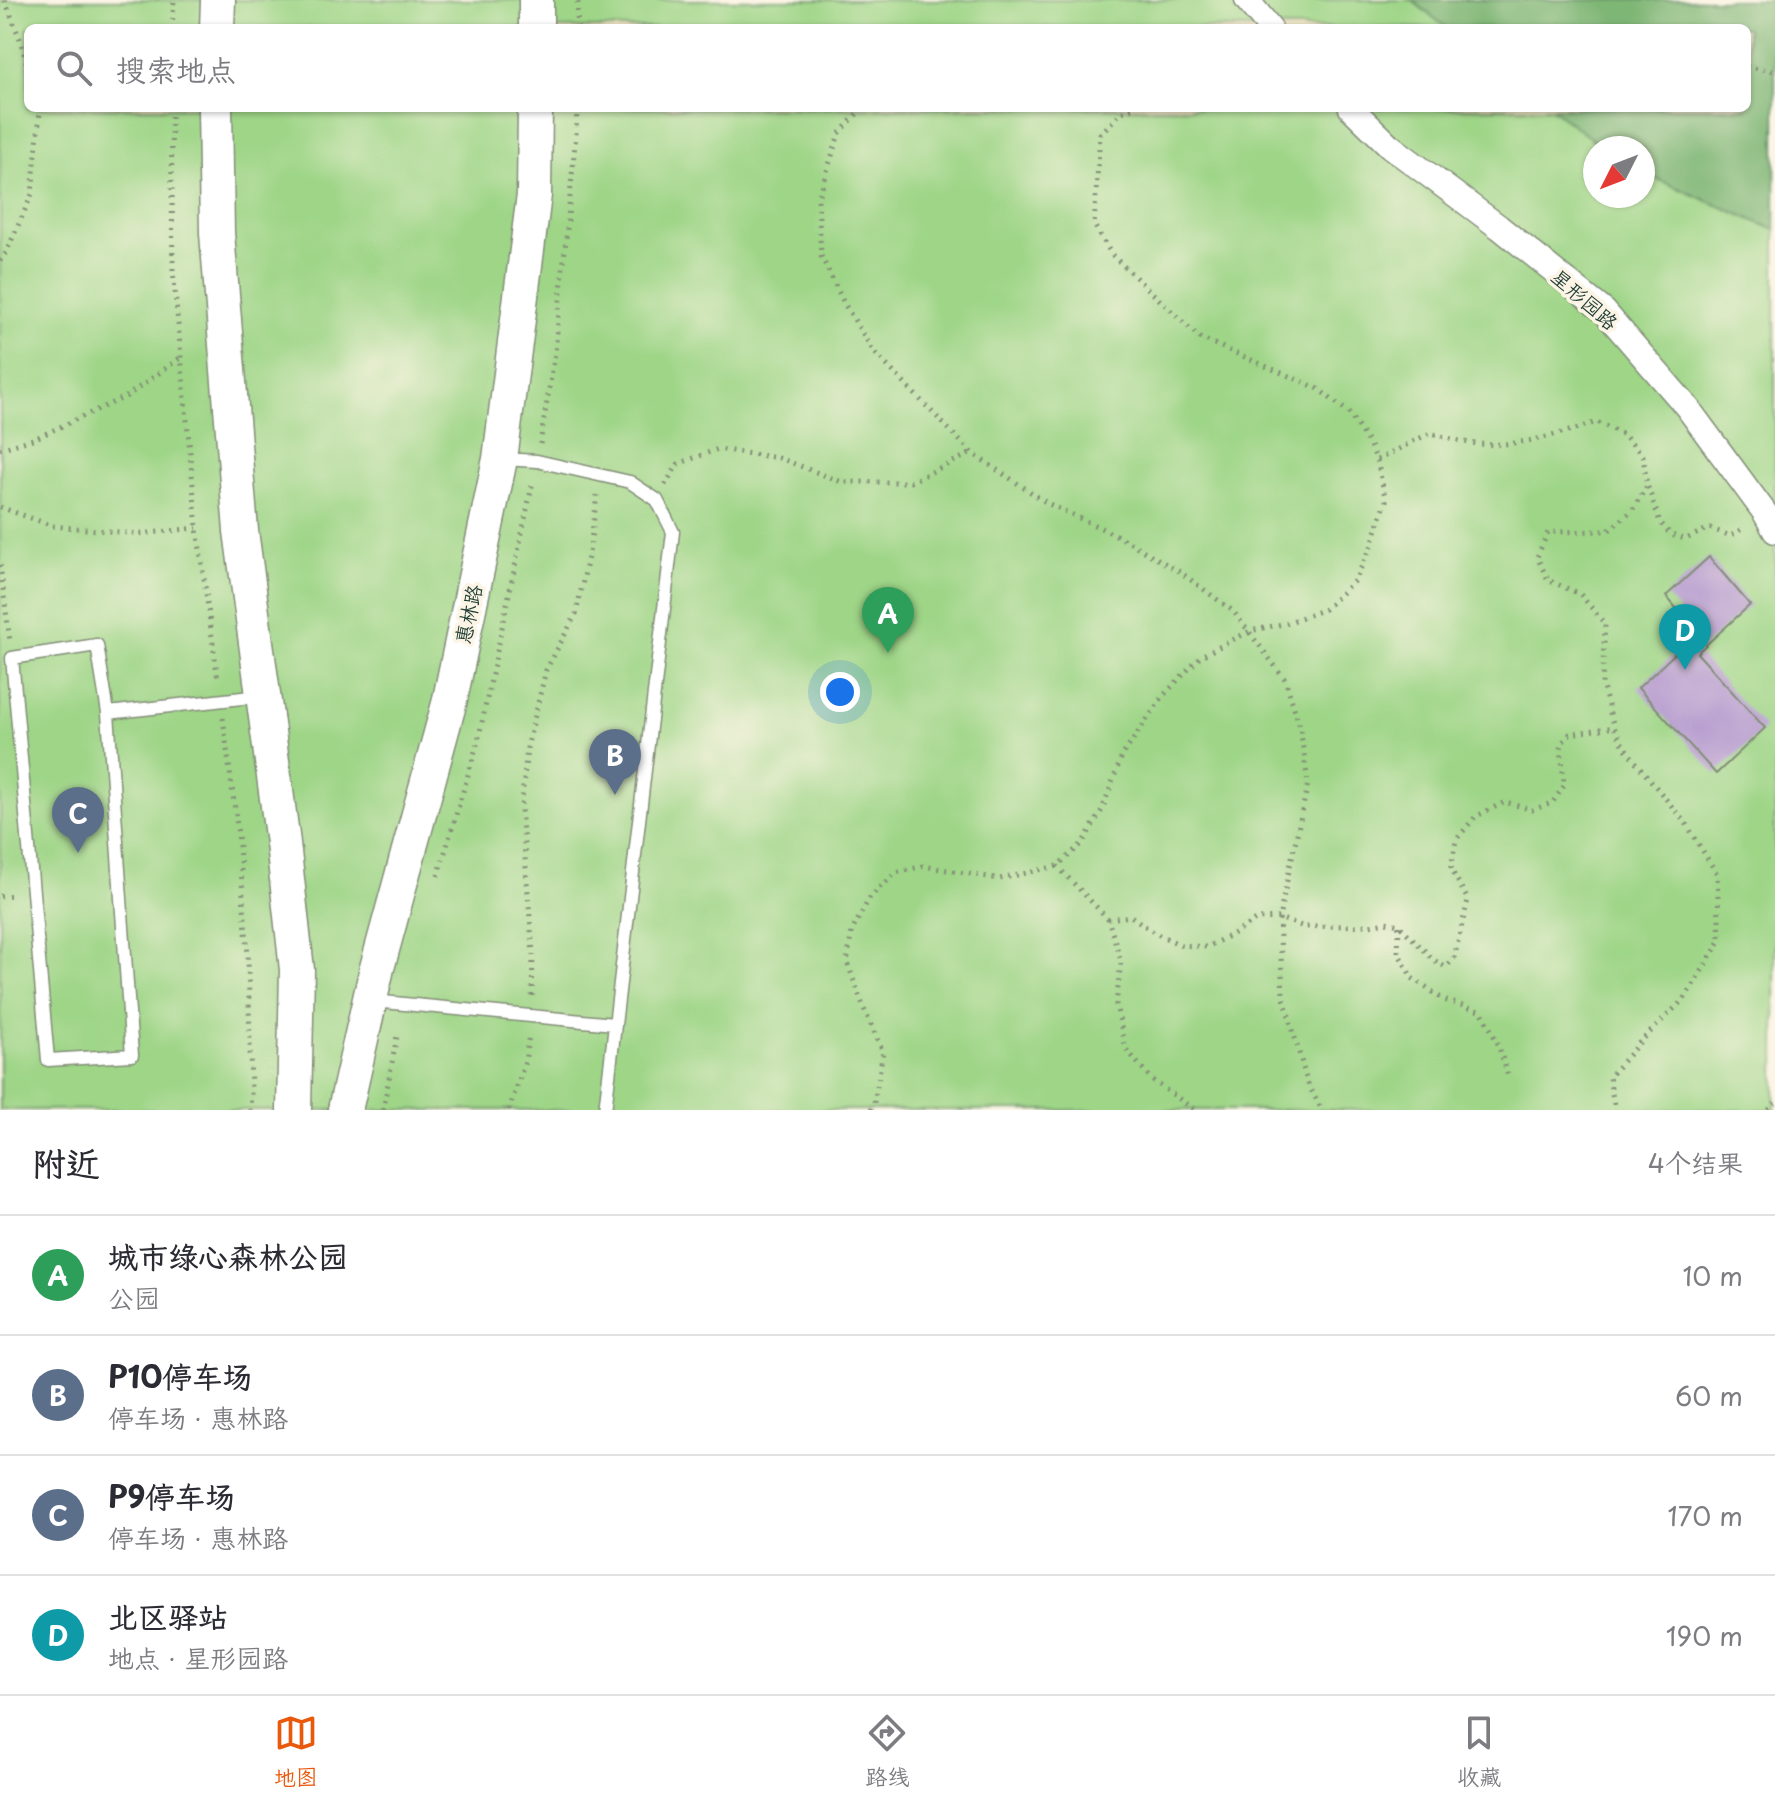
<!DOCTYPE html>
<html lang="zh">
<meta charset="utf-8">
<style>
body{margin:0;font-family:"Playpen Sans","LXGW WenKai TC",sans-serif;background:#f2f2f3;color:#2b2b33}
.compass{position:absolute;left:1583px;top:136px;width:72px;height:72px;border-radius:50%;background:#fff;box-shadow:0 2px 6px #0004;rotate:228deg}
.you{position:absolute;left:840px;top:692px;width:28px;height:28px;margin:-20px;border:6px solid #fff;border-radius:50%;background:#1a73e8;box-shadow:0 0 0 12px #1a73e833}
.badge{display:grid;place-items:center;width:52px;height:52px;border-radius:50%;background:#ea580c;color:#fff;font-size:26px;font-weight:700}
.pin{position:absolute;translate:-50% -66px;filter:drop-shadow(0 2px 4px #0008)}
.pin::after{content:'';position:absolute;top:42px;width:28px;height:24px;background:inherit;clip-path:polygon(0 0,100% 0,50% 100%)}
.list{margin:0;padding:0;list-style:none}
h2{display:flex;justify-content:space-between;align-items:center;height:104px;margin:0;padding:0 32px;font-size:34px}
h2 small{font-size:26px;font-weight:400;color:#7c7c81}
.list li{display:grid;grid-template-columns:52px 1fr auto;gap:24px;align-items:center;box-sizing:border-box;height:120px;padding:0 32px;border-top:2px solid #e1e1e2}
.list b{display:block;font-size:30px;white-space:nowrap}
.list p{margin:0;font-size:26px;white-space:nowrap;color:#7c7c81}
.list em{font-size:26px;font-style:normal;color:#7c7c81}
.icon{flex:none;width:44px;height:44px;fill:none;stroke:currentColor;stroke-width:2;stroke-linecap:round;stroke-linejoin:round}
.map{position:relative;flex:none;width:1775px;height:1110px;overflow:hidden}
.search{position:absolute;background:#fff;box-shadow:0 2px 6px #0004;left:24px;right:24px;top:24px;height:88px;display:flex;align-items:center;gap:20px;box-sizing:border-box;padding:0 28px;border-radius:12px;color:#7c7c81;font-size:30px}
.sheet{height:584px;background:#fff}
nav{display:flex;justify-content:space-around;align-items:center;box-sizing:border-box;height:112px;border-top:2px solid #e1e1e2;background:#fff;font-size:22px;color:#7c7c81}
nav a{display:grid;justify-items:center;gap:4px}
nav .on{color:#ea580c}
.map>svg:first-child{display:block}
.green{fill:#9ed587;stroke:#5e895e;stroke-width:2;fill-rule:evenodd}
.forest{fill:#7eb674;stroke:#4e7a54;stroke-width:2}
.building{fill:#b398cf}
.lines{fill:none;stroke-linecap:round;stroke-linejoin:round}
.lane-casing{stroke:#838e78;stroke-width:15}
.street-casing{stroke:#838e78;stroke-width:27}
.secondary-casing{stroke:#838e78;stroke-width:37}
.path{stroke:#838e78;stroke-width:5;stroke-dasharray:2 6;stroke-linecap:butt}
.lane{stroke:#fff;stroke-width:12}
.street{stroke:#fff;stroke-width:24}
.secondary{stroke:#fff;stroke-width:34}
.labels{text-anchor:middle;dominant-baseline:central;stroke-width:7;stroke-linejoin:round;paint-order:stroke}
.street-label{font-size:20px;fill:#1f3d34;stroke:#fcf5e5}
</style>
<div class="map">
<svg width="1775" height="1110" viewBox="0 0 1775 1110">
<rect width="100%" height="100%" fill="#fcf5e5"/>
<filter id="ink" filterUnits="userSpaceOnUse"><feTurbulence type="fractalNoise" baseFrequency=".0125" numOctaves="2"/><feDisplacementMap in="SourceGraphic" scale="16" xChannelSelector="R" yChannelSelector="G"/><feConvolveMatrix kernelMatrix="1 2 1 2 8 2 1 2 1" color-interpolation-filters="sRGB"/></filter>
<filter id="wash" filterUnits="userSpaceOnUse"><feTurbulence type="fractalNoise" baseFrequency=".006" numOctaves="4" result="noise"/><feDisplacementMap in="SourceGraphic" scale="32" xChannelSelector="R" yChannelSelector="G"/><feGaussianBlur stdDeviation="1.8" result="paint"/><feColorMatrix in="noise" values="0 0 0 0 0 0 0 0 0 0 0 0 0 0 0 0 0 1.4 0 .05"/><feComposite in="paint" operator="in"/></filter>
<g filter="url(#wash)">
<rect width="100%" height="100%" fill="#e7e0bc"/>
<path class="green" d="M 0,0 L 1775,0 L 1775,1110 L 0,1110 ZM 28,28 L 1747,28 L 1747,108 L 28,108 ZM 1595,148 L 1643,148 L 1643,196 L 1595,196 Z"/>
<path class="forest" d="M 1411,0 L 1775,0 L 1775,230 L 1643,173 L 1643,148 L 1603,148 L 1551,108 L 1747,108 L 1747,28 L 1447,28 Z"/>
<g id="blocks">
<path class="building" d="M 1709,557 L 1750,605 L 1697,653 L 1765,728 L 1716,774 L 1638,688 L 1697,633 L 1666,596 Z"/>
</g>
</g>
<g filter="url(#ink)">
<use href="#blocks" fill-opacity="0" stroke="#838e78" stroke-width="2"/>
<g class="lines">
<g class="lane-casing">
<path id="lane" d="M 502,459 L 537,461 L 630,482 L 657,500 L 673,532 L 605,1110
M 97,645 L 108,713 L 132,1055 L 48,1060 L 12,658 Z
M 108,713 L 260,696
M 373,1001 L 614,1024"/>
</g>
<g class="street-casing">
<path id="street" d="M 1247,0 L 1270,28
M 1351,108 L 1390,146 L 1499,227 L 1604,311 L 1687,407 L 1765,513 L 1775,531"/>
</g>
<g class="secondary-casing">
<path id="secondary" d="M 217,28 L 218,0
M 536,28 L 536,0
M 215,108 L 217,233 L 241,531 L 283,843 L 297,970 L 294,1110
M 345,1110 L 377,968 L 449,704 L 500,459 L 534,195 L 535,108"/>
</g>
<path class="path" d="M 5,0 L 20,39 L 28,68
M 172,28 L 174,0
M 577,28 L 578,0
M 1747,67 L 1775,71
M 171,108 L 173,270 L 197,528 L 218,680
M 862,108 L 839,134 L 818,199 L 821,256 L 845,305 L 874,352 L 972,453 L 1047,503 L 1120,537 L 1180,572 L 1233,611 L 1285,679 L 1300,727 L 1308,783 L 1279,918 L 1283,994 L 1307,1082 L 1322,1110
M 0,261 L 6,253 L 32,194 L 40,112 L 39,108
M 540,444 L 555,353 L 576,134 L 577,108
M 0,449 L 36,438 L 127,396 L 180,358
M 1377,460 L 1430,433 C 1446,437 1463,443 1480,444 C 1519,447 1560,434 1597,422 L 1624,435 L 1643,456 L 1647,486 L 1631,512 L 1608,531 L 1548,532 L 1537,557 L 1548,580 L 1580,594 L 1605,624 L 1602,684 L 1614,727 L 1623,745 L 1639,766 L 1687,825 L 1717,874 L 1720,941 L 1685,998 L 1639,1043 L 1609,1077 L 1615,1110
M 665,485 L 678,464 L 718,449 L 779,458 L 842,482 L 910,482 L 972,453
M 1648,487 L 1660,522 L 1671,535 L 1686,539 L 1709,528 L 1731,536 L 1743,528
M 0,507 L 53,526 L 140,534 L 197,528
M 0,565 L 10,641
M 223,718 L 238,834 L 248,955 L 251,1093 L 250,1110
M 1057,866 L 1108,919 L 1121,961 L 1116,1005 L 1126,1049 L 1152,1080 L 1195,1110
M 438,876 L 478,741 L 533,481
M 0,896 L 16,895
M 1108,919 L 1131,916 L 1155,933 L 1181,945 L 1207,947 L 1236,932 L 1257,919 L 1279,918 L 1304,927 L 1369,925 L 1386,922 L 1399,925 L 1434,960 L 1446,967 L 1454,958 L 1468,900 L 1451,869 L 1456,840 L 1475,817 L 1505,802 L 1532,810 L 1552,803 L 1564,786 L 1561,744 L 1570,734 L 1614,727
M 1399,926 L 1398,952 L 1412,978 L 1444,1000 L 1482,1012 L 1498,1044 L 1508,1076
M 532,996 L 533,954 L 521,808 L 527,748 L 546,670 L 576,614 L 590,548 L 597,495
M 383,1110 L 397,1036
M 509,1110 L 525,1062 L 529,1034
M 871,1110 L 874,1104 L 883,1052 L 865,1011 L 847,962 L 852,931 L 870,897 L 896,873 L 923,866 L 1000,879 L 1057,866 L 1082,844 L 1102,810 L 1122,756 L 1163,696 L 1201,656 L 1250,631 L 1287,623 L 1325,609 L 1355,580 L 1371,547 L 1386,501 L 1377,460 L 1369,444 L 1348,412 L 1317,388 L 1200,338 L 1112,255 L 1094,225 L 1100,134 L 1122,112 L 1133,108
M 1769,1110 L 1775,1103"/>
<use href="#lane" class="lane"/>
<use href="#street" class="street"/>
<use href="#secondary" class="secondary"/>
</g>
</g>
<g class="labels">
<g class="street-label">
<text transform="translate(1585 299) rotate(41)">星形园路</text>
<text transform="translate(468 614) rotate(-78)">惠林路</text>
</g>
</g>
</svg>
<svg class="compass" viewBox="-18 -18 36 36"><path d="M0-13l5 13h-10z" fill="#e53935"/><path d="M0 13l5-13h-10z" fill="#7c7c81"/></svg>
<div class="you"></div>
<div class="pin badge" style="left:888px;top:653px;background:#2e9e5b">A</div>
<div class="pin badge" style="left:615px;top:795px;background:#5c6f8a">B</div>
<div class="pin badge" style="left:78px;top:853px;background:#5c6f8a">C</div>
<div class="pin badge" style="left:1685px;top:670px;background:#0f9aa8">D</div>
<div class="search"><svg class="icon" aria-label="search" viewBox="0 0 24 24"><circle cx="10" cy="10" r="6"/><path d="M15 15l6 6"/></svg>搜索地点</div>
</div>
<section class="sheet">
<h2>附近<small>4个结果</small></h2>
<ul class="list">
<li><span class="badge" style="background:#2e9e5b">A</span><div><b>城市绿心森林公园</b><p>公园</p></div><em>10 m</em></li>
<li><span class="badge" style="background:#5c6f8a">B</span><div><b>P10停车场</b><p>停车场 · 惠林路</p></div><em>60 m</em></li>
<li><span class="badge" style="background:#5c6f8a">C</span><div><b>P9停车场</b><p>停车场 · 惠林路</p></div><em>170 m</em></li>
<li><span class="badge" style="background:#0f9aa8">D</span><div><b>北区驿站</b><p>地点 · 星形园路</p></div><em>190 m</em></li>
</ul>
</section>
<nav>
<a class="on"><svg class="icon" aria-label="map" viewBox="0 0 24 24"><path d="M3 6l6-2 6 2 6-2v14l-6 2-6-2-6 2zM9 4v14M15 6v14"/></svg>地图</a>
<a><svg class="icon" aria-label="directions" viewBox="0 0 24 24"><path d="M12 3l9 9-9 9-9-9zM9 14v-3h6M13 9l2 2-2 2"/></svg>路线</a>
<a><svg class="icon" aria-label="saved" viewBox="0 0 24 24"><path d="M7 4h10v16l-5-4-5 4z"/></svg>收藏</a>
</nav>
